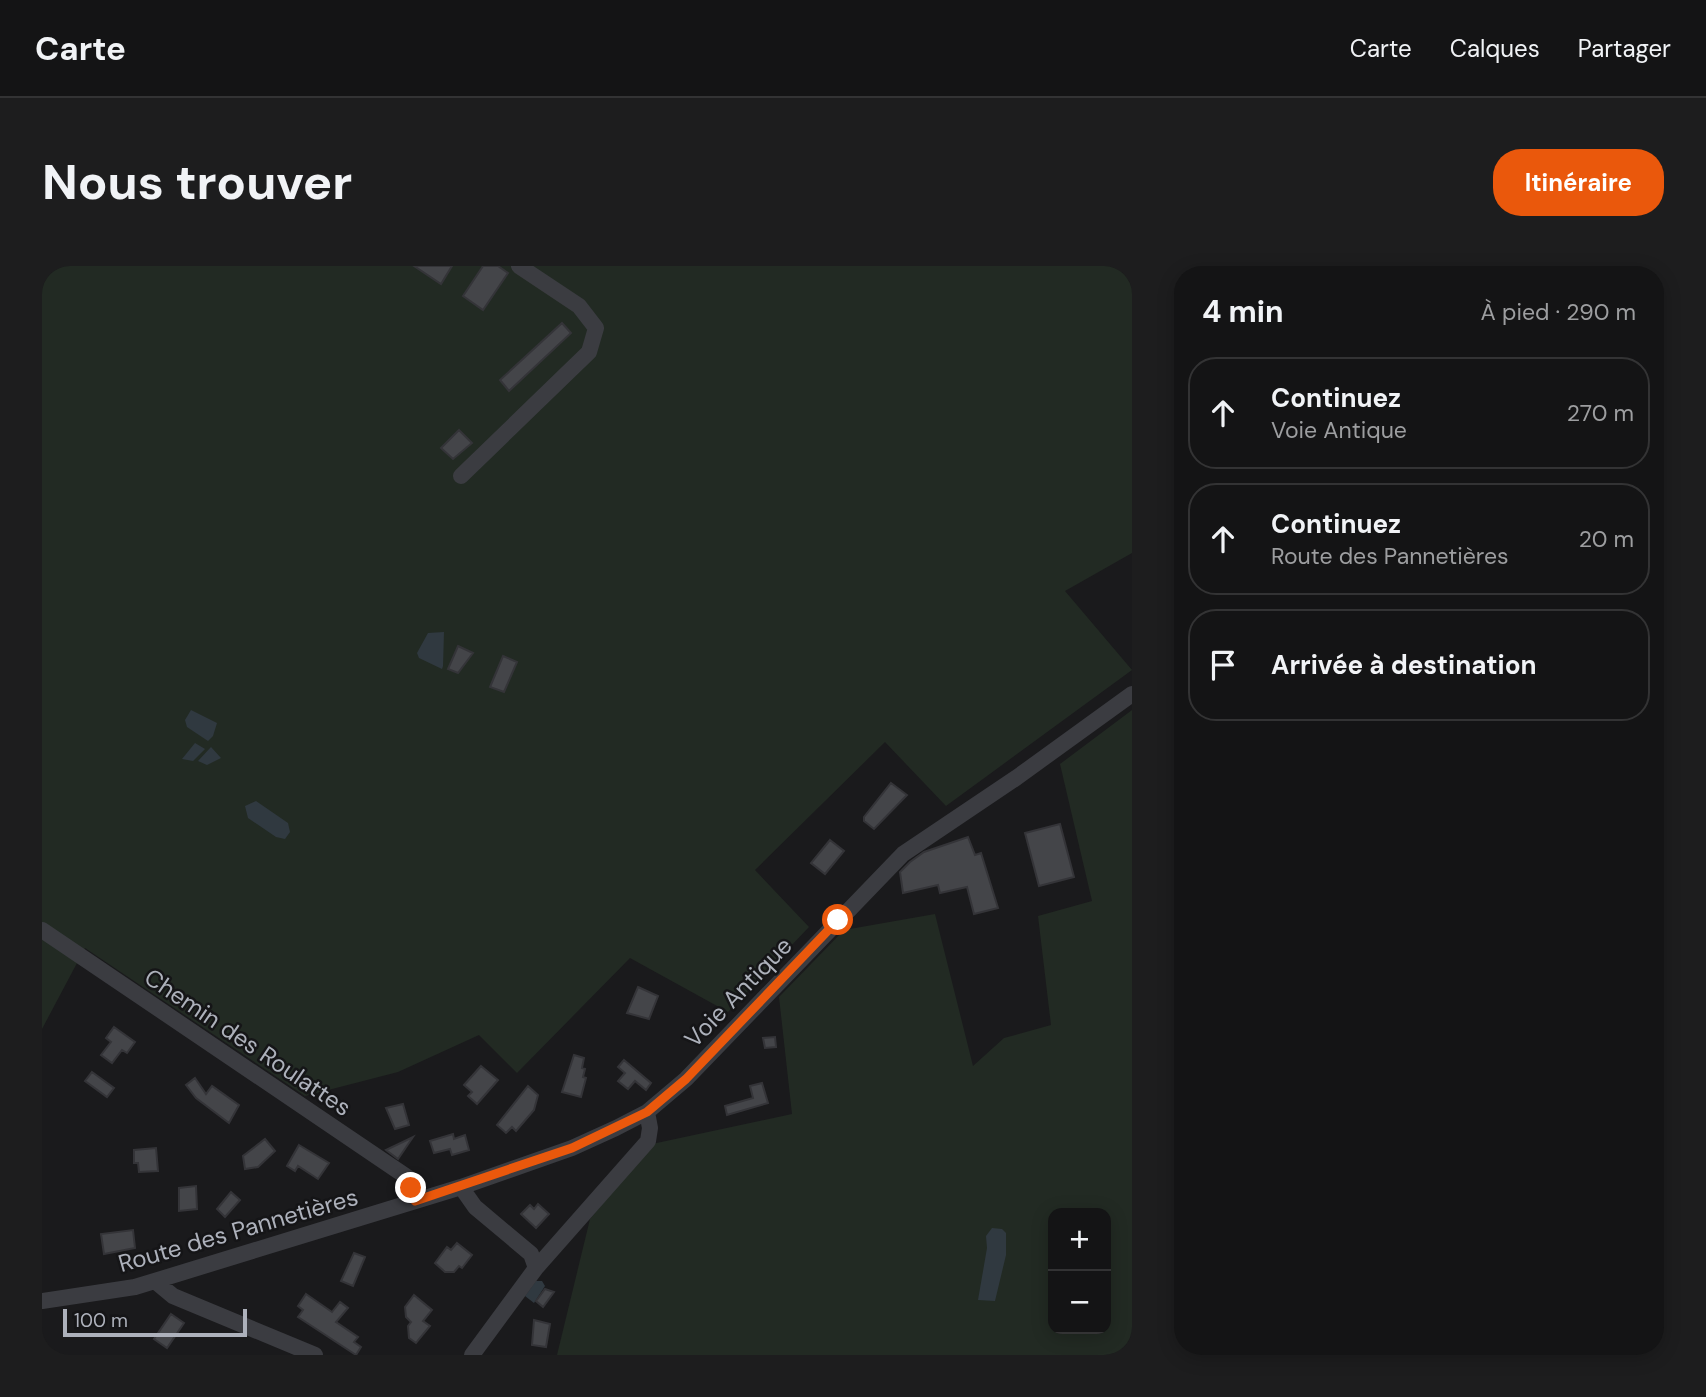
<!DOCTYPE html>
<html lang="fr">
<meta charset="utf-8">
<style>
body{margin:0;font-family:"DM Sans",sans-serif;background:#1d1d1e;color:#f1f3f6}
.controls{position:absolute;right:21px;bottom:21px;display:grid;overflow:hidden;border-radius:14px;box-shadow:0 4px 18px #0003}
.controls button{width:63px;height:63px;display:grid;place-items:center;padding:0;border:0;border-bottom:2px solid #333334;background:#141415;color:#f1f3f6;font:35px sans-serif}
.scale{position:absolute;left:21px;bottom:18px;width:184px;box-sizing:border-box;padding-left:7px;border:4px solid #adb1bb;border-top:0;font-size:19px;line-height:24px;white-space:nowrap;color:#adb1bb;-webkit-text-stroke:5px #151517;paint-order:stroke}
.stop{position:absolute;width:21px;height:21px;margin:-16px;border:5px solid #ea580c;border-radius:50%;background:#fff}
.stop.end{background:#ea580c;border-color:#fff;box-shadow:0 2px 7px #0008}
.list{margin:0;padding:0;list-style:none}
h2{display:flex;justify-content:space-between;align-items:center;height:91px;margin:0;padding:0 28px;font-size:30px}
h2 small{font-size:23px;font-weight:400;color:#9d9ea0}
.list li{display:grid;grid-template-columns:46px 1fr auto;gap:21px;align-items:center;box-sizing:border-box;height:112px;margin:0 14px 14px;padding:0 14px;border:2px solid #333334;border-radius:28px}
.list b{display:block;font-size:26px;white-space:nowrap}
.list p{margin:0;font-size:23px;white-space:nowrap;color:#9d9ea0}
.list em{font-size:23px;font-style:normal;color:#9d9ea0}
.icon{flex:none;width:38px;height:38px;fill:none;stroke:currentColor;stroke-width:2;stroke-linecap:round;stroke-linejoin:round}
.map{position:relative;flex:none;width:1090px;height:1089px;overflow:hidden;border-radius:28px}
header{display:flex;align-items:center;gap:42px;box-sizing:border-box;height:98px;padding:0 35px;background:#141415;border-bottom:2px solid #333334}
header strong{font-size:33px}
nav{display:flex;gap:38px;margin-inline-start:auto;font-size:24px}
.intro{display:flex;align-items:center;justify-content:space-between;box-sizing:border-box;height:168px;padding:0 42px}
h1{margin:0;font-size:49px}
.button{padding:18px 32px;border-radius:28px;background:#ea580c;color:#fff;font-size:24px;font-weight:700}
main{display:flex;gap:42px;padding:0 42px}
aside{flex:1;background:#141415;border-radius:28px;box-shadow:0 4px 18px #0003}
.map>svg:first-child{display:block}
.green{fill:#222a23;fill-rule:evenodd}
.water{fill:#303940}
.building{fill:#444549;stroke:#343438;stroke-width:2}
.lines{fill:none;stroke-linecap:round;stroke-linejoin:round}
.minor{stroke:#3b3c41;stroke-width:16}
.route{stroke:#ea580c;stroke-width:9}
.labels{text-anchor:middle;dominant-baseline:central;stroke-width:5;stroke-linejoin:round;paint-order:stroke}
.street-label{font-size:24px;fill:#adb1bb;stroke:#151517}
</style>
<header>
<strong>Carte</strong>
<nav><a>Carte</a><a>Calques</a><a>Partager</a></nav>
</header>
<div class="intro"><h1>Nous trouver</h1><a class="button">Itinéraire</a></div>
<main>
<div class="map">
<svg width="1090" height="1089" viewBox="0 0 1090 1089">
<rect width="100%" height="100%" fill="#1a1a1c"/>
<path class="green" d="M 0,0 L 1090,0 L 1090,287 L 1023,325 L 1090,404 L 904,540 L 843,476 L 713,604 L 767,661 L 686,746 L 588,692 L 475,807 L 437,769 L 356,806 L 263,830 L 43,682 L 0,763 Z
M 1090,444 L 1090,1089 L 515,1089 L 548,953 L 610,878 L 750,848 L 737,731 L 802,664 L 893,648 L 931,800 L 962,772 L 1009,759 L 996,650 L 1050,635 L 1018,498 ZM 1011,947 L 1064,947 L 1064,1063 L 1011,1063 Z"/>
<path class="water" d="M 402,366 L 401,400 L 400,403 L 377,392 L 375,387 L 386,367 Z
M 149,444 L 175,457 L 171,470 L 166,475 L 145,461 L 143,454 Z
M 153,477 L 163,483 L 151,495 L 140,493 Z
M 169,481 L 179,492 L 165,499 L 156,495 Z
M 214,535 L 246,557 L 248,566 L 243,573 L 234,571 L 206,552 L 203,540 Z
M 950,962 L 960,963 L 964,967 L 964,989 L 953,1035 L 936,1034 L 945,982 L 944,970 Z
M 494,1015 L 500,1015 L 503,1020 L 492,1037 L 483,1030 Z"/>
<path class="building" d="M 372,0 L 410,0 L 399,18 Z
M 441,0 L 456,0 L 466,7 L 441,44 L 421,30 Z
M 520,57 L 529,67 L 467,125 L 458,114 Z
M 417,164 L 430,177 L 411,193 L 399,182 Z
M 416,380 L 431,387 L 416,407 L 406,403 Z
M 461,390 L 475,396 L 462,426 L 448,421 Z
M 849,517 L 865,529 L 832,563 L 822,555 L 822,551 Z
M 1018,558 L 1032,611 L 997,620 L 983,567 Z
M 926,571 L 933,589 L 939,587 L 956,642 L 932,648 L 925,621 L 898,627 L 896,619 L 861,627 L 858,606 L 868,596 L 882,586 Z
M 788,574 L 802,585 L 783,608 L 769,597 Z
M 596,721 L 616,730 L 607,753 L 585,747 Z
M 72,761 L 93,776 L 85,787 L 80,784 L 70,797 L 59,789 L 69,776 L 64,772 Z
M 733,771 L 734,781 L 723,782 L 721,772 Z
M 532,789 L 542,792 L 540,802 L 543,803 L 541,811 L 544,812 L 539,831 L 520,826 Z
M 582,794 L 609,817 L 604,824 L 593,815 L 586,823 L 576,815 L 583,807 L 576,801 Z
M 439,800 L 456,814 L 435,838 L 426,830 L 430,826 L 422,819 Z
M 50,806 L 72,822 L 65,831 L 43,815 Z
M 153,812 L 164,828 L 170,820 L 197,839 L 187,857 L 154,832 L 144,819 Z
M 720,817 L 726,837 L 685,849 L 683,840 L 711,832 L 708,820 Z
M 486,820 L 496,829 L 492,844 L 474,865 L 470,861 L 464,867 L 455,859 Z
M 361,838 L 367,859 L 353,863 L 344,842 Z
M 411,868 L 412,873 L 423,869 L 427,884 L 410,889 L 408,883 L 392,887 L 388,875 Z
M 371,871 L 356,893 L 344,884 Z
M 223,873 L 233,885 L 216,901 L 203,903 L 201,890 Z
M 257,879 L 287,897 L 276,913 L 256,900 L 253,905 L 245,900 Z
M 114,882 L 116,905 L 97,906 L 96,897 L 92,897 L 92,884 Z
M 154,920 L 155,943 L 137,945 L 137,922 Z
M 189,926 L 198,934 L 183,951 L 175,943 Z
M 496,938 L 507,948 L 494,962 L 479,948 L 488,939 L 492,943 Z
M 91,964 L 93,982 L 62,988 L 59,968 Z
M 415,977 L 430,989 L 420,1002 L 417,1000 L 412,1006 L 403,1006 L 393,997 L 405,981 L 409,984 Z
M 312,987 L 323,991 L 311,1020 L 299,1015 Z
M 503,1023 L 512,1026 L 501,1041 L 494,1035 Z
M 264,1028 L 290,1046 L 298,1036 L 306,1042 L 294,1056 L 316,1071 L 312,1076 L 319,1081 L 314,1089 L 256,1051 L 261,1044 L 256,1040 Z
M 372,1029 L 390,1044 L 381,1055 L 388,1060 L 374,1077 L 367,1072 L 366,1060 L 369,1056 L 364,1051 L 363,1041 Z
M 129,1048 L 142,1057 L 125,1082 L 112,1073 Z
M 492,1054 L 508,1058 L 504,1081 L 490,1079 Z"/>
<g class="lines">
<path class="minor" d="M 419,210 L 547,86 L 554,62 L 537,40 L 477,0
M 0,664 L 365,911 L 373,935
M 419,921 L 433,941 L 489,988 L 494,1002
M 113,1015 L 131,1030 L 273,1089
M 0,1035 L 93,1021 L 419,921 L 530,882 L 574,862 L 605,846 L 644,813 L 861,588 L 974,512 L 1090,428
M 430,1089 L 494,1002 L 606,875 L 608,862 L 605,846"/>
</g>
<g class="lines">
<path class="route" d="M 369,922 L 373,935 L 530,882 L 605,846 L 644,813 L 796,654"/>
</g>
<g class="labels">
<g class="street-label">
<text transform="translate(696 726) rotate(-46)">Voie Antique</text>
<text transform="translate(206 776) rotate(34)">Chemin des Roulattes</text>
<text transform="translate(196 964) rotate(-16)">Route des Pannetières</text>
</g>
</g>
</svg>
<div class="controls">
<button>+</button>
<button>−</button>
</div>
<div class="scale">100 m</div>
<div class="stop" style="left:796px;top:654px"></div>
<div class="stop end" style="left:369px;top:922px"></div>
</div>
<aside>
<h2>4 min<small>À pied · 290 m</small></h2>
<ul class="list">
<li><svg class="icon" aria-label="ahead" viewBox="0 0 24 24"><path d="M12 20V5M6 11l6-6 6 6"/></svg><div><b>Continuez</b><p>Voie Antique</p></div><em>270 m</em></li>
<li><svg class="icon" aria-label="ahead" viewBox="0 0 24 24"><path d="M12 20V5M6 11l6-6 6 6"/></svg><div><b>Continuez</b><p>Route des Pannetières</p></div><em>20 m</em></li>
<li><svg class="icon" aria-label="arrive" viewBox="0 0 24 24"><path d="M6 21V4h12l-3 4 3 4H6"/></svg><div><b>Arrivée à destination</b></div></li>
</ul>
</aside>
</main>
